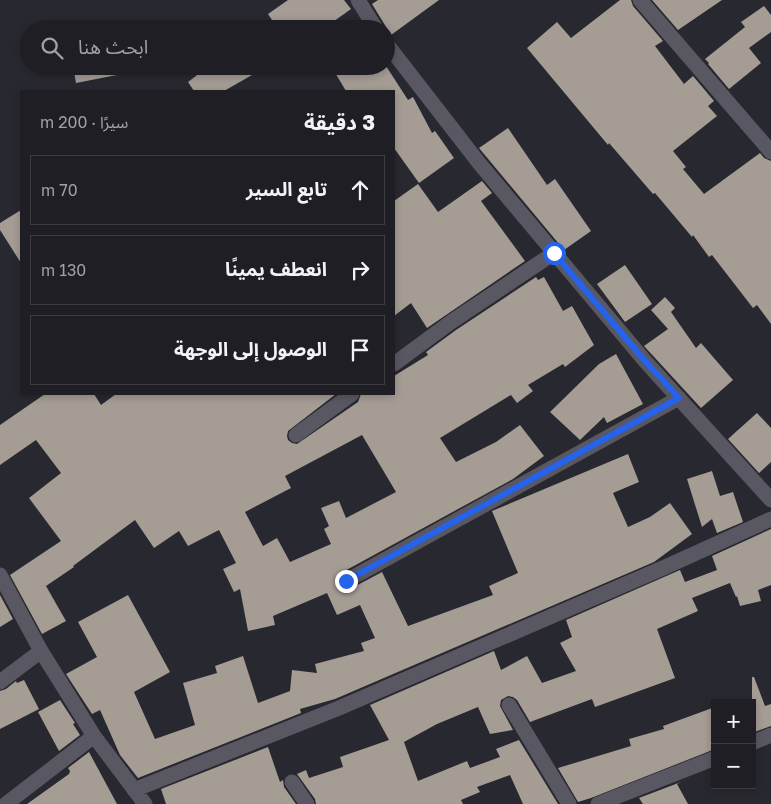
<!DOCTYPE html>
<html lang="ar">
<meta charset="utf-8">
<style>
body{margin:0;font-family:"Golos Text","Noto Sans Arabic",sans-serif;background:#26272c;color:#f1f3f6;direction:rtl}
.controls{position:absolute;right:15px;bottom:15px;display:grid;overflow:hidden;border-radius:0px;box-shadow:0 2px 8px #0003}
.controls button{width:45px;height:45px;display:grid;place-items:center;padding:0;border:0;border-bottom:1px solid #3c3c41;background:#1e1e24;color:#f1f3f6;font:25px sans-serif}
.stop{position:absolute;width:15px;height:15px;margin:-11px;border:4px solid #2563eb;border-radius:50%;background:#fff}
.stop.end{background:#2563eb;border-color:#fff;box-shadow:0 1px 5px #0008}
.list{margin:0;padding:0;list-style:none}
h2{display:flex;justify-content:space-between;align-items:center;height:65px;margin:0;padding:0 20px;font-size:21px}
h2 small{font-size:16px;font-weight:400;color:#a1a2a6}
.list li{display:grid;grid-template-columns:32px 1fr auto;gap:15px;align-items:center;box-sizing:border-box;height:70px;margin:0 10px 10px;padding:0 10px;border:1px solid #3c3c41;border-radius:0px}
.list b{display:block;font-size:19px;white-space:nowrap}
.list em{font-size:16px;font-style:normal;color:#a1a2a6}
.icon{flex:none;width:28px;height:28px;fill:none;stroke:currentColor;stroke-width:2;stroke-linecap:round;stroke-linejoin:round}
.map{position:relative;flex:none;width:771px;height:804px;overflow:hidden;direction:ltr}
.search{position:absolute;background:#1e1e24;box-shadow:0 2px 8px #0003;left:20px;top:20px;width:375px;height:55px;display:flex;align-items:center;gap:12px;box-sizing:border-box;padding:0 18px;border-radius:28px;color:#a1a2a6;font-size:19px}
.panel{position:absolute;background:#1e1e24;box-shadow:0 2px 8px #0003;left:20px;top:90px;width:375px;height:305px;border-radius:0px;direction:rtl}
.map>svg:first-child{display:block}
.building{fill:#a59c94;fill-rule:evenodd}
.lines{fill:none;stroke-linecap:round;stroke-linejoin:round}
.minor{stroke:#595862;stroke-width:15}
.route{stroke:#2563eb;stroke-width:6}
</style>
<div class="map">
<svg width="771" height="804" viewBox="0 0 771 804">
<rect width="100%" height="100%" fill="#282830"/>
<path class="building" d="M 288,0 L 344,0 L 351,9 L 323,29 L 278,29 L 268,14 Z
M 378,0 L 439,0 L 391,35 L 372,4 Z
M 620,0 L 631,0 L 633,6 L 663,41 L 655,46 L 684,84 L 693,76 L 714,101 L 708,106 L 717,116 L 673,151 L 686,167 L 683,169 L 704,194 L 760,153 L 764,158 L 771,161 L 771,324 L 757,305 L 753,308 L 712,255 L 709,257 L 693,235 L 692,237 L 655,193 L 653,194 L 609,143 L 608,145 L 527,48 L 557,22 L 571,38 Z
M 652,0 L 722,0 L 678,30 Z
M 764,6 L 771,15 L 771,32 L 749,48 L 761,63 L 729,89 L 708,64 L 709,63 L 705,59 L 745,27 L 741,22 Z
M 73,66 L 122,66 L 122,74 L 76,83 Z
M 209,66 L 268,66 L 224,91 L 194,91 L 188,82 Z
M 331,66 L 386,66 L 408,100 L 413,97 L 432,133 L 435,131 L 454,158 L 419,183 L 394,148 L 394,91 L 346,91 Z
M 508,128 L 547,185 L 555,179 L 591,231 L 564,250 L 479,148 Z
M 482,181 L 492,193 L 481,201 L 525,261 L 427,328 L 411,303 L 394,316 L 394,201 L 418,184 L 438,212 Z
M 21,210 L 21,263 L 0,230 L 0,223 Z
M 625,265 L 652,304 L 625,322 L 597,284 Z
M 536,277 L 538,280 L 544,277 L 563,311 L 572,306 L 594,345 L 565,367 L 563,364 L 528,385 L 533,391 L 517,403 L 511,395 L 440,438 L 456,462 L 496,442 L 520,425 L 544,456 L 513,479 L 341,573 L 337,580 L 338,586 L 345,590 L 350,589 L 382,572 L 408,626 L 493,595 L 489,586 L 518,573 L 492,511 L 628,454 L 639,482 L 613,493 L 628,527 L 650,517 L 670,503 L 692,534 L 654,562 L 335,699 L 300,709 L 301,713 L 138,778 L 120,755 L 100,710 L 92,714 L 66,674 L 97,657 L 78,622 L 128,595 L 170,672 L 134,692 L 155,739 L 195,725 L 183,683 L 217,673 L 215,666 L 243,656 L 258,703 L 290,691 L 292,670 L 317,673 L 315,664 L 364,651 L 361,643 L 375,638 L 360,605 L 337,615 L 327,593 L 273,616 L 275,625 L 248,631 L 240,589 L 234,592 L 223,569 L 236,563 L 219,530 L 188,546 L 179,531 L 154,548 L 135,520 L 73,566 L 74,567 L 46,586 L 66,621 L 42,634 L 10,575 L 61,541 L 29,498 L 61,473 L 36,440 L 0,465 L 0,425 L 45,394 L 94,394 L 101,405 L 116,394 L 336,394 L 288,431 L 287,436 L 288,440 L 292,443 L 297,444 L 358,402 L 361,394 L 394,394 L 394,376 L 428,355 L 426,352 L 456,330 ZM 362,435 L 396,492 L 346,518 L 339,501 L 321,508 L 329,526 L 324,529 L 331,544 L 290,562 L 277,538 L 263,546 L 245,512 L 291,488 L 285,476 Z
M 665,297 L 675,308 L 671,312 L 696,348 L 701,343 L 733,380 L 701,408 L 644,346 L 668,329 L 651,310 Z
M 616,354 L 643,404 L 607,423 L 604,417 L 580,440 L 550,412 L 599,364 Z
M 757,413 L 771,428 L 771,462 L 759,473 L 728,439 Z
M 712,471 L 720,496 L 733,492 L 743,522 L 717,533 L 712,519 L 702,527 L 687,479 Z
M 771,529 L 771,585 L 758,590 L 761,601 L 740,606 L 737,596 L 736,597 L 730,583 L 692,598 L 698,611 L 657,629 L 675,678 L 595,707 L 592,699 L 530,722 L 517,700 L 513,697 L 508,696 L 501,700 L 500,706 L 513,730 L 490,734 L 478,707 L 437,724 L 404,742 L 418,781 L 467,761 L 470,768 L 500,757 L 496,749 L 519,740 L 558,804 L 523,804 L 510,775 L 477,787 L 480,792 L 461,800 L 463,804 L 316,804 L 315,799 L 297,774 L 306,770 L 309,778 L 343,767 L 340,757 L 389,740 L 370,705 L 494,651 L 501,670 L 527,656 L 542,683 L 576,671 L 560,643 L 572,637 L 566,620 L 680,570 L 685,582 L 717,570 L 712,556 Z
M 0,595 L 13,619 L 0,627 Z
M 752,677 L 754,677 L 765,706 L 771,704 L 771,726 L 752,733 Z
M 24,680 L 39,709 L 0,729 L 0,691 L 6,689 L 16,681 L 17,683 Z
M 60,700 L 75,723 L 73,724 L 80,735 L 59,751 L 38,712 Z
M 715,707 L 715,749 L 591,798 L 578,802 L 558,768 L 631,746 L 629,739 L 664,729 L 663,726 Z
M 268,747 L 280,782 L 283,780 L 284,787 L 296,804 L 166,804 L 161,789 Z
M 89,752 L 117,804 L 27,804 L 69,774 L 70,771 L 68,768 Z
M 681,782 L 677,784 L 688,804 L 643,804 L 639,798 Z"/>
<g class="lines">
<path class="minor" d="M 358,0 L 376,29
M 640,0 L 771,152
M 386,43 L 479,163 L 645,361 L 771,500
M 394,364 L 451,322 L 554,253
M 296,435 L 352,394
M 0,575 L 41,651 L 94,736 L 145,804
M 346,581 L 679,398
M 0,682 L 41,651
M 509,705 L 569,804
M 752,743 L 771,735
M 292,782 L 307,804
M 134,790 L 339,708 L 663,568 L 771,519
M 6,804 L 94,736
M 598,804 L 715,758"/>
</g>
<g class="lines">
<path class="route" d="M 346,581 L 679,398 L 645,361 L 554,253"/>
</g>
</svg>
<div class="controls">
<button>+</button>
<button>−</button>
</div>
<div class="stop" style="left:554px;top:253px"></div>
<div class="stop end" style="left:346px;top:581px"></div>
<div class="search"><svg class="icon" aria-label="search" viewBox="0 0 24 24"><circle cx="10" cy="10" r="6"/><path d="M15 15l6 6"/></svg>ابحث هنا</div>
<section class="panel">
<h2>3 دقيقة<small>سيرًا · 200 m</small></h2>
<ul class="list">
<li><svg class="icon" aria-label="ahead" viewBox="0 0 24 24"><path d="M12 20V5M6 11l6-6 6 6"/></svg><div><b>تابع السير</b></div><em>70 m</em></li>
<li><svg class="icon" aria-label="right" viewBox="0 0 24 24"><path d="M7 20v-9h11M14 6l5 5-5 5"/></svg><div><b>انعطف يمينًا</b></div><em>130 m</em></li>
<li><svg class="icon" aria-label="arrive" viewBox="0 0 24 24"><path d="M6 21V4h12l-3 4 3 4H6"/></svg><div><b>الوصول إلى الوجهة</b></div></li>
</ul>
</section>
</div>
